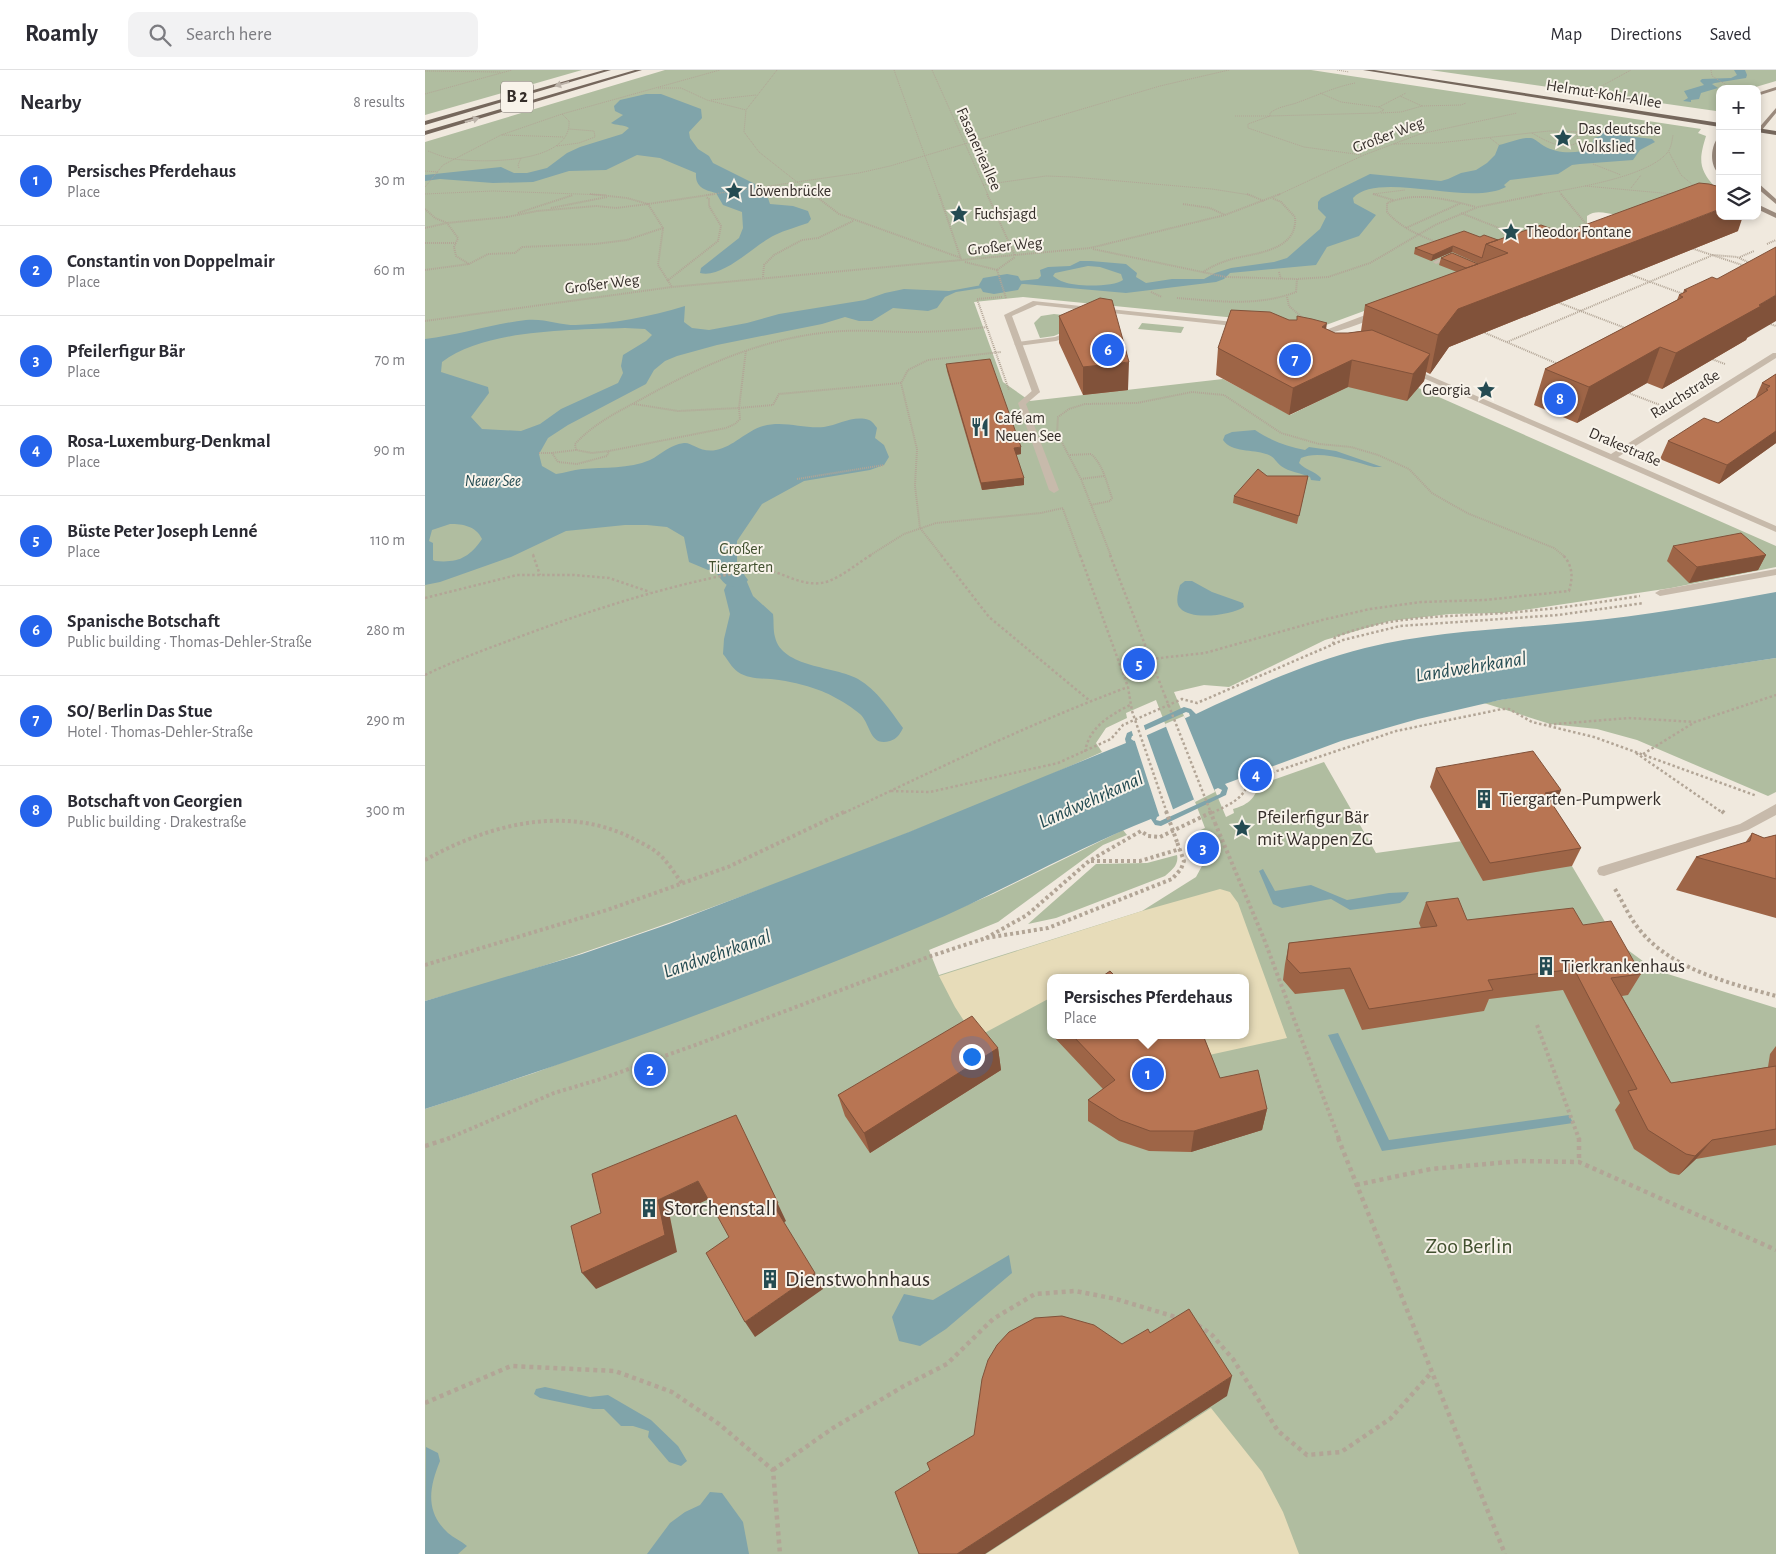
<!DOCTYPE html>
<meta charset="utf-8">
<style>
body{margin:0;font-family:"Alegreya Sans",sans-serif;background:#f2f2f3;color:#2b2b33}
.controls{position:absolute;right:15px;top:15px;display:grid;overflow:hidden;border-radius:10px;box-shadow:0 2px 8px #0003}
.controls button{width:45px;height:45px;display:grid;place-items:center;padding:0;border:0;border-bottom:1px solid #e1e1e2;background:#fff;color:#2b2b33;font:25px sans-serif}
.you{position:absolute;left:546px;top:986px;width:18px;height:18px;margin:-12px;border:4px solid #fff;border-radius:50%;background:#1a73e8;box-shadow:0 0 0 8px #1a73e833}
.badge{display:grid;place-items:center;width:32px;height:32px;border-radius:50%;background:#2563eb;color:#fff;font-size:16px;font-weight:700}
.pin{position:absolute;translate:-50% -50%;border:2px solid #fff;box-shadow:0 1px 5px #0006}
.popup{position:absolute;left:622px;top:904px;width:202px;height:65px;box-sizing:border-box;display:grid;place-content:center;border-radius:10px;background:#fff;filter:drop-shadow(0 1px 4px #0005);font-size:16px;white-space:nowrap;color:#7c7c81}
.popup b{font-size:19px;color:#2b2b33}
.popup::after{content:'';position:absolute;left:50%;top:100%;margin-left:-10px;border:10px solid transparent;border-top-color:#fff}
.list{margin:0;padding:0;list-style:none}
h2{display:flex;justify-content:space-between;align-items:center;height:65px;margin:0;padding:0 20px;font-size:21px}
h2 small{font-size:16px;font-weight:400;color:#7c7c81}
.list li{display:grid;grid-template-columns:32px 1fr auto;gap:15px;align-items:center;box-sizing:border-box;height:90px;padding:0 20px;border-top:1px solid #e1e1e2}
.list b{display:block;font-size:19px;white-space:nowrap}
.list p{margin:0;font-size:16px;white-space:nowrap;color:#7c7c81}
.list em{font-size:16px;font-style:normal;color:#7c7c81}
.icon{flex:none;width:28px;height:28px;fill:none;stroke:currentColor;stroke-width:2;stroke-linecap:round;stroke-linejoin:round}
.map{position:relative;flex:none;width:1351px;height:1484px;overflow:hidden}
header{display:flex;align-items:center;gap:30px;box-sizing:border-box;height:70px;padding:0 25px;background:#fff;border-bottom:1px solid #e1e1e2}
header strong{font-size:24px}
nav{display:flex;gap:28px;margin-inline-start:auto;font-size:18px}
.search{width:350px;height:45px;background:#f2f2f3;display:flex;align-items:center;gap:12px;box-sizing:border-box;padding:0 18px;border-radius:10px;color:#7c7c81;font-size:19px}
main{display:flex}
aside{flex:1;background:#fff}
.map>svg:first-child{display:block}
.green{fill:#b0bda0;fill-rule:evenodd}
.sand{fill:#e7dcb9}
.water{fill:#80a4aa;fill-rule:evenodd}
.pier{fill:#f0e9de}
.lines{fill:none;stroke-linecap:round;stroke-linejoin:round}
.stream{stroke:#80a4aa;stroke-width:4}
.canal{fill:#80a4aa;fill-rule:evenodd}
.river{fill:#80a4aa;fill-rule:evenodd}
.path-far4{stroke:#b2a596;stroke-width:1;stroke-dasharray:1 1;stroke-linecap:butt}
.path-far3{stroke:#b2a596;stroke-width:2;stroke-dasharray:1 1;stroke-linecap:butt}
.path-far2{stroke:#b2a596;stroke-width:2.5;stroke-dasharray:2.5 2.5;stroke-linecap:butt}
.path-far1{stroke:#b2a596;stroke-width:4;stroke-dasharray:3 3;stroke-linecap:butt}
.path{stroke:#b2a596;stroke-width:4.5;stroke-dasharray:4 4;stroke-linecap:butt}
.lane{fill:#c7baab;fill-rule:evenodd}
.street{fill:#c7baab;fill-rule:evenodd}
.secondary{fill:#9a8a7d;fill-rule:evenodd}
.primary{fill:#75675c;fill-rule:evenodd}
.path-bridge-far1{stroke:#b2a596;stroke-width:2.5;stroke-dasharray:2.5 2.5;stroke-linecap:butt}
.path-bridge{stroke:#b2a596;stroke-width:4;stroke-dasharray:3 3;stroke-linecap:butt}
.wall{fill:#9e6547}
.shaded-wall{fill:#81523a}
.building{fill:#b87553;stroke:#81523a}
.oneway{fill:#bdb4aa}
.labels{text-anchor:middle;dominant-baseline:central;stroke-width:4;stroke-linejoin:round;paint-order:stroke}
.far-street-label{font-size:16px;fill:#352e2a;stroke:#f8f3ea}
.far-poi-label{font-size:16px;fill:#352e2a;stroke:#f8f3ea;text-anchor:start}
.far-water-label{font-size:16px;font-style:italic;fill:#244b52;stroke:#f8f3ea}
.far-park-label{font-size:16px;fill:#425130;stroke:#f8f3ea}
.shield{fill:#f8f3ea;stroke:#706964;stroke-width:1}
.shield-label{font-size:18px;font-weight:bold;fill:#352e2a}
.poi-label{font-size:19px;fill:#352e2a;stroke:#f8f3ea;text-anchor:start}
.water-label{font-size:20px;font-style:italic;fill:#244b52;stroke:#f8f3ea}
.near-poi-label{font-size:22px;fill:#352e2a;stroke:#f8f3ea;text-anchor:start}
.near-park-label{font-size:22px;fill:#425130;stroke:#f8f3ea}
</style>
<header>
<strong>Roamly</strong>
<div class="search"><svg class="icon" aria-label="search" viewBox="0 0 24 24"><circle cx="10" cy="10" r="6"/><path d="M15 15l6 6"/></svg>Search here</div>
<nav><a>Map</a><a>Directions</a><a>Saved</a></nav>
</header>
<main>
<aside>
<h2>Nearby<small>8 results</small></h2>
<ul class="list">
<li><span class="badge">1</span><div><b>Persisches Pferdehaus</b><p>Place</p></div><em>30 m</em></li>
<li><span class="badge">2</span><div><b>Constantin von Doppelmair</b><p>Place</p></div><em>60 m</em></li>
<li><span class="badge">3</span><div><b>Pfeilerfigur Bär</b><p>Place</p></div><em>70 m</em></li>
<li><span class="badge">4</span><div><b>Rosa-Luxemburg-Denkmal</b><p>Place</p></div><em>90 m</em></li>
<li><span class="badge">5</span><div><b>Büste Peter Joseph Lenné</b><p>Place</p></div><em>110 m</em></li>
<li><span class="badge">6</span><div><b>Spanische Botschaft</b><p>Public building · Thomas-Dehler-Straße</p></div><em>280 m</em></li>
<li><span class="badge">7</span><div><b>SO/ Berlin Das Stue</b><p>Hotel · Thomas-Dehler-Straße</p></div><em>290 m</em></li>
<li><span class="badge">8</span><div><b>Botschaft von Georgien</b><p>Public building · Drakestraße</p></div><em>300 m</em></li>
</ul>
</aside>
<div class="map">
<svg width="1351" height="1484" viewBox="0 0 1351 1484">
<rect width="100%" height="100%" fill="#f0e9de"/>
<path class="green" d="M 0,0 L 157,0 L 0,45 Z
M 240,0 L 886,0 L 1276,59 L 1273,63 L 1281,66 C 1274,89 1273,99 1290,117 C 1260,125 1227,138 1196,144 C 1184,146 1173,138 1162,146 L 1162,156 L 1159,160 L 901,255 L 893,256 L 598,227 L 549,232 L 578,312 L 605,331 L 798,309 L 865,345 L 955,301 L 1351,476 L 1351,497 L 1246,518 L 1078,543 L 1025,544 L 965,551 L 900,570 L 804,617 L 779,615 L 749,622 L 801,747 L 809,743 L 808,739 C 822,735 829,730 834,715 L 899,692 L 951,783 L 1125,759 L 1192,872 L 1230,900 L 1351,938 L 1351,1484 L 0,1484 L 0,1039 L 109,1003 L 434,881 L 568,824 L 698,760 L 702,765 L 678,775 L 573,852 L 504,880 L 514,905 L 717,841 L 771,807 L 778,794 L 776,774 L 771,762 L 780,758 L 731,630 L 701,643 L 702,648 L 681,658 L 671,673 L 677,682 C 573,729 465,770 358,811 C 240,855 122,898 0,931 L 0,72 ZM 626,908 L 820,908 L 820,965 L 626,965 Z
M 1005,0 L 1351,0 L 1351,11 L 1324,19 L 1295,19 L 1295,41 L 1291,41 Z
M 629,244 L 665,248 L 664,251 L 629,266 L 615,268 L 609,253 L 616,246 Z
M 717,253 L 759,257 L 756,263 L 713,259 Z
M 1351,588 L 1351,722 L 1343,726 L 1212,670 L 1172,659 L 1125,654 L 1059,633 L 1101,625 Z
M 752,785 C 754,795 747,800 740,806 L 631,848 L 603,854 L 671,794 L 722,793 Z"/>
<path class="sand" d="M 795,819 L 805,822 L 813,833 L 862,968 L 775,987 L 731,965 L 820,965 L 820,908 L 626,908 L 625,928 L 550,968 L 530,937 L 514,906 L 717,841 Z
M 786,1338 L 837,1402 L 858,1442 L 874,1484 L 561,1484 Z"/>
<path class="water" d="M 1309,0 L 1320,0 L 1322,5 L 1321,8 L 1290,13 L 1287,14 L 1293,18 L 1276,23 L 1274,29 L 1266,30 L 1266,32 L 1258,31 L 1263,28 L 1259,21 L 1279,15 L 1275,11 L 1277,9 L 1306,8 L 1312,5 Z
M 221,24 L 236,24 L 276,39 L 277,48 L 264,62 L 265,68 L 273,79 L 284,86 L 288,93 L 330,114 L 330,118 L 343,128 L 345,134 L 368,136 L 383,141 L 386,149 L 383,153 C 372,157 360,160 350,165 C 329,175 298,209 275,203 L 276,198 L 314,168 L 318,158 L 317,142 L 298,135 L 291,123 C 279,120 270,117 271,103 L 235,88 L 212,85 L 181,100 L 144,101 L 108,112 L 68,113 L 15,109 L 0,111 L 0,105 L 76,97 L 89,103 L 102,103 L 122,98 L 142,83 L 155,77 L 197,64 L 204,58 C 198,54 192,56 186,53 L 198,45 L 190,41 L 189,36 L 195,30 Z
M 1177,63 L 1227,69 L 1230,72 L 1215,80 L 1208,90 L 1155,94 L 1147,95 L 1133,104 L 1085,110 L 1079,115 L 1081,117 C 1044,137 954,100 928,128 L 929,133 L 951,145 L 934,166 L 902,177 L 891,195 L 805,203 L 799,209 L 791,212 L 701,223 L 599,214 L 583,215 L 582,212 L 613,209 L 616,206 L 615,200 L 623,197 L 645,196 L 655,191 L 666,191 L 701,194 L 712,203 L 711,207 L 721,213 L 747,209 L 779,209 L 790,203 L 806,198 L 849,192 L 862,188 L 887,166 L 895,159 L 901,147 L 893,139 L 893,132 L 896,128 L 945,104 L 1016,111 L 1023,109 L 1036,103 L 1051,100 L 1062,93 L 1070,85 L 1074,75 C 1084,73 1096,67 1106,68 C 1111,69 1115,74 1119,76 C 1132,84 1153,84 1166,78 L 1169,68 L 1176,66 ZM 663,196 L 675,197 L 696,204 L 698,210 C 689,217 650,217 639,212 C 635,211 631,208 628,206 L 630,203 Z
M 568,213 L 570,216 L 531,222 L 520,227 L 512,238 L 503,241 L 468,238 L 447,251 L 434,251 L 420,247 L 397,254 L 292,275 L 252,286 L 240,291 L 229,300 L 221,314 L 143,355 L 123,368 L 114,384 L 117,396 L 131,404 C 139,403 148,400 157,399 C 179,397 204,399 225,390 C 237,384 244,375 259,373 C 267,372 275,383 291,380 C 308,377 321,361 338,356 C 359,350 378,359 399,357 C 414,355 428,345 444,350 C 447,351 450,355 452,358 L 450,368 L 459,375 L 464,387 L 459,395 L 445,400 L 379,411 L 337,434 L 312,471 L 312,495 L 283,500 L 264,492 L 259,467 L 242,457 L 222,455 L 200,455 L 141,461 L 86,487 L 15,512 L 0,515 L 0,269 C 35,265 67,254 101,250 C 119,248 134,255 151,255 C 187,254 224,247 260,236 L 259,252 L 267,258 L 284,260 L 322,253 L 354,244 L 440,230 L 460,223 L 479,219 L 524,221 ZM 200,258 L 220,259 L 227,265 L 221,271 L 198,285 L 196,296 L 198,303 L 193,313 L 136,339 L 115,354 L 96,361 L 57,359 L 46,347 L 64,323 L 63,317 L 16,302 L 17,292 C 60,259 147,260 200,258 ZM 25,454 C 38,454 51,456 57,469 C 44,488 33,493 10,491 L 8,490 L 8,473 L 4,471 L 7,460 Z
M 830,360 C 846,371 862,376 880,380 L 884,377 L 911,381 L 957,397 L 949,397 C 930,392 894,379 876,388 L 874,393 C 880,400 890,401 896,408 L 895,411 L 886,410 L 885,407 C 876,403 864,402 856,396 C 850,391 849,386 841,384 C 828,379 807,383 798,370 L 800,365 L 807,362 Z
M 317,509 L 322,512 L 328,526 L 348,544 C 349,551 348,560 350,567 C 357,598 410,596 433,609 C 452,620 465,640 478,658 C 475,664 472,669 465,671 C 444,677 446,654 435,644 C 428,638 417,631 409,627 C 396,619 370,612 354,610 C 342,608 324,610 313,602 C 307,598 303,590 298,584 L 299,569 L 305,544 L 299,520 L 303,512 Z
M 760,511 L 767,511 L 787,522 L 818,533 L 819,537 C 807,545 766,551 755,538 C 750,533 753,522 755,515 Z
M 1351,522 L 1351,588 L 1075,630 L 993,649 L 916,671 L 800,714 L 803,718 L 801,725 L 736,756 L 730,755 L 726,749 C 647,780 573,824 494,857 C 332,925 167,985 0,1039 L 0,931 L 157,884 L 244,854 L 484,762 L 701,673 L 700,669 L 702,663 L 759,637 L 766,639 L 771,644 C 826,618 881,593 940,578 C 1009,561 1082,559 1153,552 C 1219,546 1285,534 1351,522 ZM 761,642 L 764,643 L 765,646 L 709,671 L 706,669 L 707,666 ZM 793,718 L 797,720 L 795,724 L 735,751 L 731,750 L 732,747 Z
M 838,799 L 850,821 L 886,815 L 922,830 L 964,823 L 984,822 L 980,829 L 975,833 L 925,840 L 906,829 L 857,838 L 848,834 L 834,801 Z
M 913,963 L 964,1070 L 1144,1045 L 1148,1053 L 957,1081 L 903,965 Z
M 584,1185 L 587,1203 L 521,1259 L 495,1276 L 474,1271 L 467,1247 L 479,1224 L 508,1230 Z
M 120,1317 L 165,1327 L 183,1325 L 226,1350 L 253,1376 L 262,1391 L 256,1396 L 244,1392 L 223,1367 L 224,1361 L 208,1356 L 196,1356 L 179,1339 L 168,1339 L 115,1328 L 109,1324 L 111,1319 Z
M 1,1377 L 13,1383 L 15,1391 C 4,1418 0,1442 23,1463 C 29,1468 36,1471 42,1476 L 33,1484 L 0,1484 Z
M 285,1422 L 297,1423 L 318,1452 L 324,1484 L 222,1484 L 245,1453 L 260,1442 L 275,1435 Z"/>
<path class="pier" d="M 759,646 L 790,722 L 770,732 L 740,654 Z
M 718,653 L 721,662 L 709,668 L 721,663 L 749,742 L 735,748 L 706,659 Z"/>
<g class="lines">
<path class="stream" d="M 1180,59 L 1180,63"/>
<path class="canal" d="M 301,490 C 312,493 316,500 323,510 L 319,516 C 300,520 298,512 288,498 L 292,493 Z"/>
<path class="river" d="M 582,204 L 593,206 L 597,213 L 593,220 L 569,224 L 558,222 L 554,215 L 558,208 Z"/>
<path class="path-far4" d="M 352,0 L 321,40 L 319,62 L 334,82 L 372,112 L 434,103 L 465,96 L 735,16 L 804,0
M 469,0 L 514,125
M 507,0 L 563,125
M 912,0 L 924,2
M 1286,0 L 1287,6 L 1308,19
M 0,1 L 76,2
M 930,13 C 910,17 893,25 874,32 C 864,36 854,36 845,43 L 845,46 L 953,43 L 959,40 L 954,37 L 981,23
M 233,18 L 256,18 L 282,30 L 321,40
M 1173,18 L 1206,0
M 895,23 L 916,32 L 954,37
M 0,24 L 87,0
M 286,30 L 331,25
M 997,36 L 1036,35 L 1041,33
M 956,43 L 976,42 L 997,36 L 975,26
M 810,46 L 845,46 L 823,54 L 823,58 L 879,77 L 937,85
M 1107,63 C 1121,71 1134,79 1150,74 L 1153,70 L 1151,61
M 77,65 L 139,67
M 1065,68 L 1074,75
M 969,74 L 1013,73 L 1124,61 L 1225,64
M 132,76 L 154,73 L 170,67 L 169,61 L 144,59
M 3,81 C 11,84 20,88 29,89 C 58,93 147,94 144,51 L 137,44
M 1244,82 L 1256,105 L 1268,115
M 1168,94 L 1196,105
M 94,98 L 93,95 L 96,88
M 0,101 L 13,102
M 558,115 L 621,106 L 648,107 L 787,119 L 825,125
M 1160,116 L 1248,124
M 0,117 L 18,95 L 76,65 L 137,44 L 295,0
M 1206,118 L 1216,105
M 1134,121 L 1137,125
M 0,124 L 68,121 L 181,125
M 281,125 L 372,112 L 390,125
M 853,125 L 939,85 L 995,64 L 1092,43
M 953,125 L 948,124 L 980,120
M 1111,125 C 1144,119 1221,108 1242,83 C 1246,79 1247,71 1248,65"/>
<path class="path-far3" d="M 165,124 L 202,128 L 223,134 L 290,124
M 388,124 L 414,144 L 536,188
M 514,124 L 536,189
M 562,124 L 590,186
M 822,124 L 839,131
M 948,124 L 968,130
M 1136,124 L 1162,155
M 758,134 L 785,138 L 800,145
M 126,138 L 182,127
M 0,139 L 10,148 L 22,153 L 33,168 L 29,177 L 31,186 L 44,194
M 93,143 L 148,125
M 1036,143 L 1079,160 L 1093,161 L 1095,165
M 82,147 L 112,141 L 171,136 L 191,138 L 223,134 L 238,158 L 233,195 L 247,217
M 0,158 L 22,153 L 82,147
M 981,158 L 1036,133
M 1079,160 L 1077,163 L 1087,166
M 0,173 L 31,173
M 1013,173 C 994,165 976,158 962,142 L 962,133 C 992,121 1021,129 1051,137
M 1342,174 L 1351,170
M 1266,178 L 1320,196
M 668,179 L 801,207 L 872,209 L 903,207 L 945,193 L 1010,155 L 1053,137 L 1117,124
M 1315,187 L 1329,181
M 540,192 L 572,200
M 0,200 L 44,194 L 63,184 L 90,183 L 97,177 L 170,174 L 202,170 L 238,158
M 778,202 C 787,196 797,192 807,189 C 830,183 873,181 870,147 L 856,132 L 847,128
M 854,202 L 856,209
M 1201,203 L 1261,225
M 338,207 L 339,195 L 349,185 L 377,170 L 393,168 L 428,151
M 242,211 L 293,171 L 296,156 L 284,136 L 284,129 L 281,127
M 726,222 L 737,227
M 577,227 L 552,229 L 584,320
M 862,227 L 864,236 L 879,249
M 581,228 L 572,200 L 590,187
M 752,228 C 792,231 832,237 871,222 L 872,209
M 1132,232 L 1203,259
M 0,251 L 247,217 L 665,178 L 800,145 L 855,124
M 1342,253 L 1351,256
M 1058,262 L 1133,294
M 1082,272 L 1288,185 L 1312,187 L 1325,193 L 1324,195
M 1284,288 L 1300,294
M 476,313 L 354,324 L 348,335 L 314,338 L 315,349 L 310,354 L 301,358 L 184,381 L 167,383 L 151,380 L 150,374 C 170,352 197,340 222,326 C 283,292 348,265 418,261 C 441,260 464,262 486,262 C 512,262 537,260 562,257
M 1201,322 L 1235,335
M 209,334 L 253,341 L 314,338 L 321,280
M 151,380 L 127,383 L 133,392 L 152,394 L 182,386 L 184,381
M 114,383 L 127,383
M 645,385 L 666,384 C 678,394 682,414 687,428 L 685,431 L 666,435
M 372,409 L 459,395
M 656,409 L 679,406
M 638,439 L 655,486
M 108,484 L 109,486
M 444,486 L 479,464 L 511,453 L 616,443 L 638,438
M 517,486 L 495,458 L 490,416 L 492,379 L 476,313 L 483,300 L 503,290 L 576,282
M 686,486 L 656,409 L 632,363 L 633,347 L 644,339 L 660,334 L 712,333 L 767,322 L 799,325 L 856,363 L 894,374 L 926,377 L 953,385 L 984,399 L 1007,423 L 1042,443 L 1129,478 L 1139,486"/>
<path class="path-far2" d="M 108,485 L 115,505
M 516,485 L 564,547 L 665,631
M 655,485 L 703,617 L 707,641
M 685,485 L 740,626
M 0,528 L 92,505 L 149,505 L 184,508 L 225,522
M 908,574 L 910,567 C 965,545 1021,547 1079,543 C 1124,540 1170,533 1215,526
M 726,589 L 780,583 L 897,550 L 945,539 L 996,532 L 1060,530 L 1144,521 C 1148,507 1148,496 1138,485
M 0,605 C 33,589 67,577 102,564 C 172,538 242,516 316,502 C 327,500 339,499 350,502 C 367,508 385,518 404,511 C 419,505 433,493 446,485
M 1119,655 L 1204,648 L 1270,652 L 1351,625
M 660,682 C 664,657 684,646 705,635
M 1211,683 L 1298,743
M 1218,684 L 1270,652
M 466,721 L 505,722 L 633,693 L 686,669 L 698,655 L 757,629 L 772,633 L 918,570 L 975,556 L 1133,545 L 1219,533
M 419,743 C 512,699 606,653 703,617
M 787,743 C 805,734 818,730 825,710 L 971,661 L 1077,639 L 1084,639 L 1107,652 L 1169,667 L 1332,726"/>
<path class="path-far1" d="M 1297,741 L 1299,743
M 790,753 L 839,869 L 914,1069
M 0,790 C 63,755 139,734 207,768 C 216,773 228,778 236,786 C 244,794 250,804 257,813
M 666,791 L 715,791 L 755,779
M 1190,819 C 1198,832 1204,847 1214,859 C 1245,899 1304,913 1351,926
M 561,868 L 602,845 L 664,791 L 716,761 L 723,766 L 735,767 L 789,741
M 0,895 L 182,840 L 303,797 L 421,741
M 1112,955 L 1154,1069
M 22,1069 L 129,1023 L 176,1009 L 273,974 L 506,886 L 561,868 L 623,858 L 747,809 L 756,799 L 759,791 L 752,772"/>
<path class="path" d="M 913,1068 L 1080,1484
M 1154,1068 L 1154,1092
M 0,1076 L 25,1068
M 931,1115 L 1006,1099 L 1095,1091 L 1154,1092 L 1351,1180
M 773,1255 L 787,1265 L 808,1289 L 853,1361 L 882,1385 L 916,1382 L 965,1349 L 1006,1303
M 0,1333 L 86,1296 L 190,1301 L 247,1322 L 294,1354 L 348,1400 L 355,1484
M 348,1400 L 408,1358 L 479,1316 L 522,1294 L 568,1249 L 610,1224 L 650,1221 L 691,1229 L 754,1248"/>
<path class="lane" d="M 1026,184 L 1035,188 L 1032,190 L 1026,188 L 1011,194 L 1008,192 Z
M 649,260 L 652,260 L 652,264 L 631,271 L 593,276 L 589,274 L 593,272 L 630,267 Z
M 608,320 L 615,322 L 601,334 L 634,420 L 629,423 L 624,420 L 593,333 Z
M 1351,499 L 1351,505 L 1235,526 L 1230,523 L 1235,520 Z"/>
<path class="street" d="M 608,231 L 818,253 L 822,255 L 818,257 L 612,235 L 587,246 L 615,322 L 611,324 L 607,322 L 579,245 Z
M 951,241 L 958,243 C 948,250 896,270 886,263 L 890,261 L 898,261 Z
M 1348,283 L 1351,283 L 1351,288 L 1193,387 L 1351,456 L 1351,462 L 982,301 L 989,299 L 1186,384 Z
M 1351,734 L 1351,745 L 1323,760 L 1179,806 L 1174,805 L 1172,801 L 1174,797 L 1315,754 Z"/>
<path class="secondary" d="M 1351,17 L 1351,20 L 1332,26 L 1332,23 Z
M 1351,38 L 1351,43 L 1332,66 L 1332,60 Z
M 1295,65 L 1293,90 L 1295,105 C 1284,96 1285,75 1295,65 Z
M 1332,112 L 1351,129 L 1351,134 L 1332,118 Z
M 1332,134 L 1351,143 L 1351,148 L 1332,139 Z"/>
<path class="primary" d="M 179,0 L 186,0 L 0,55 L 0,51 Z
M 210,0 L 217,0 L 0,65 L 0,61 Z
M 938,0 L 949,0 L 1295,53 L 1295,57 Z
M 1332,58 L 1351,61 L 1351,65 L 1332,62 Z"/>
<path class="path-bridge-far1" d="M 740,626 L 786,743
M 707,641 L 742,743"/>
<path class="path-bridge" d="M 741,741 L 752,772
M 785,741 L 790,753"/>
</g>
<path class="wall" d="M 1313,161 L 1024,277 L 1005,304 L 1001,302 L 999,311 L 982,331 L 923,317 L 864,345 L 791,305 L 793,278 L 864,250 L 901,259 L 910,263 L 923,263 L 936,261 L 940,235 L 1032,202 L 1014,195 L 1016,188 L 1054,194 L 1027,182 L 1006,191 L 989,184 L 990,178 L 1073,170 L 1138,163 Z
M 1259,220 L 1322,268 L 1321,270 L 1237,319 L 1222,313 L 1152,353 L 1109,335 L 1120,299 L 1252,230 L 1254,225 L 1258,223 Z
M 634,246 L 703,320 L 658,325 L 634,273 Z
M 521,294 L 596,384 L 591,385 L 599,415 L 557,420 L 522,301 Z
M 1351,304 L 1351,373 L 1294,414 L 1235,389 L 1243,371 L 1293,353 L 1330,329 L 1337,313 Z
M 842,406 L 883,406 L 872,454 L 808,433 L 809,426 Z
M 1248,476 L 1341,485 L 1333,500 L 1264,513 L 1242,491 Z
M 1011,698 L 1136,720 L 1129,737 L 1156,778 L 1147,796 L 1058,811 L 1005,717 Z
M 1327,763 L 1339,768 L 1351,765 L 1351,848 L 1251,820 L 1271,787 L 1320,773 Z
M 1001,832 L 1042,850 L 1158,855 L 1216,904 L 1203,925 L 1197,926 L 1246,1013 L 1343,997 L 1345,984 L 1351,976 L 1351,1075 L 1271,1089 L 1254,1105 L 1245,1103 L 1209,1079 L 1190,1040 L 1195,1033 L 1138,920 L 1064,929 L 1059,941 L 937,960 L 919,919 L 870,924 L 858,910 L 860,894 L 864,873 L 996,858 L 994,853 Z
M 627,965 L 778,965 L 795,1008 L 842,1039 L 837,1060 L 766,1082 L 724,1081 L 694,1071 L 663,1051 L 663,1030 L 678,1019 Z
M 573,978 L 576,1000 L 445,1083 L 420,1046 L 413,1025 Z"/>
<path class="shaded-wall" d="M 1295,139 L 1295,146 L 1318,146 L 1313,161 L 1024,277 L 1005,304 L 1013,265 L 1033,239 Z
M 1028,176 L 1027,182 L 1006,191 L 1008,185 Z
M 1351,225 L 1351,251 L 1322,268 L 1321,270 L 1237,319 L 1251,283 Z
M 902,253 L 898,279 L 897,257 Z
M 1235,277 L 1222,313 L 1152,353 L 1164,317 Z
M 1005,284 L 999,311 L 982,331 L 988,304 Z
M 927,290 L 923,317 L 864,345 L 868,318 Z
M 704,292 L 703,320 L 658,325 L 658,297 Z
M 1351,361 L 1351,373 L 1294,414 L 1302,395 Z
M 596,377 L 596,384 L 589,385 L 589,378 Z
M 599,408 L 599,415 L 557,420 L 556,413 Z
M 1341,485 L 1333,500 L 1264,513 L 1272,497 Z
M 1136,720 L 1128,739 L 1120,723 Z
M 573,978 L 576,1000 L 445,1083 L 439,1063 Z
M 842,1039 L 837,1060 L 766,1082 L 769,1061 Z
M 320,1064 L 361,1151 L 357,1154 L 349,1136 Z
M 1287,1070 L 1271,1089 L 1254,1105 L 1270,1086 Z
M 273,1111 L 284,1129 L 245,1147 L 252,1182 L 171,1219 L 157,1203 L 233,1130 Z
M 390,1203 L 398,1219 L 330,1267 L 320,1252 Z
M 807,1306 L 802,1326 L 560,1484 L 532,1484 Z"/>
<path class="building" d="M 1274,113 L 1284,114 L 1295,117 L 1295,139 L 1033,239 L 1013,265 L 940,235 L 1083,183 L 1061,174 L 1116,155 L 1138,163 Z
M 1039,161 L 1055,167 L 1059,165 L 1073,170 L 1061,174 L 1057,188 L 1028,176 L 1008,185 L 990,178 Z
M 1351,177 L 1351,225 L 1334,235 L 1336,236 L 1251,283 L 1235,277 L 1164,317 L 1120,299 L 1258,227 L 1254,225 L 1262,221 L 1259,220 L 1287,207 L 1292,209 Z
M 1027,183 L 1053,194 L 1041,198 L 1016,188 Z
M 675,228 L 687,230 L 704,292 L 658,297 L 634,246 Z
M 806,240 L 845,242 L 864,250 L 872,250 L 872,246 L 887,249 L 902,253 L 897,257 L 910,263 L 923,263 L 947,260 L 1005,284 L 988,304 L 927,290 L 868,318 L 793,278 Z
M 565,289 L 596,377 L 589,378 L 599,408 L 556,413 L 521,294 Z
M 1351,304 L 1351,361 L 1302,395 L 1243,371 L 1279,348 L 1293,353 L 1343,320 L 1341,319 L 1345,316 L 1337,313 Z
M 833,399 L 842,406 L 883,406 L 874,446 L 809,426 Z
M 1316,463 L 1341,485 L 1272,497 L 1248,476 Z
M 1108,681 L 1136,720 L 1120,723 L 1156,778 L 1065,793 L 1011,698 Z
M 1327,763 L 1339,768 L 1351,765 L 1351,809 L 1271,787 L 1325,771 Z
M 1033,828 L 1042,850 L 1148,838 L 1158,855 L 1186,851 L 1216,904 L 1186,908 L 1246,1013 L 1351,996 L 1351,1059 L 1287,1070 L 1270,1086 L 1261,1084 L 1223,1060 L 1203,1021 L 1212,1019 L 1149,899 L 1063,910 L 1068,920 L 944,939 L 925,898 L 875,903 L 862,889 L 864,873 L 1012,856 L 1001,832 Z
M 685,901 L 692,908 L 675,908 Z
M 547,946 L 573,978 L 439,1063 L 413,1025 Z
M 647,965 L 778,965 L 795,1008 L 833,1000 L 842,1039 L 769,1061 L 725,1061 L 695,1050 L 663,1030 L 690,1010 Z
M 311,1045 L 353,1133 L 349,1136 L 390,1203 L 320,1252 L 281,1183 L 304,1167 L 273,1111 L 233,1130 L 240,1165 L 157,1203 L 146,1156 L 176,1143 L 167,1104 Z
M 764,1239 L 807,1306 L 532,1484 L 494,1484 L 470,1422 L 505,1400 L 502,1393 L 549,1365 L 557,1309 L 563,1290 L 572,1275 L 584,1262 L 610,1248 L 637,1246 L 669,1255 L 697,1274 L 723,1259 L 725,1263 Z"/>
<defs><path id="oneway-solid" d="M-6-.8H1V-3.2L6.5 0L1 3.2V.8H-6Z" transform="scale(1.25)"/></defs>
<g class="oneway">
<use href="#oneway-solid" transform="translate(137 14) rotate(164)"/>
<use href="#oneway-solid" transform="translate(47 50) rotate(-16)"/>
</g>
<defs>
<g id="sight-bare" transform="scale(1.5)"><path d="M0-6L1.8-2.2L6-1.7L2.9 1.2L3.7 5.4L0 3.3L-3.7 5.4L-2.9 1.2L-6-1.7L-1.8-2.2Z" fill="#244b52" stroke="#f8f3ea" stroke-width="2.5" paint-order="stroke"/></g>
<g id="restaurant-bare" transform="scale(1.5)"><path d="M-5-6h1v4h1v-4h1v4h1v-4h1v5L-1.5 .5V6h-2V.5L-5-1ZM5-6V6H3V1.5H1.5Q1.5-4 5-6Z" fill="#244b52" stroke="#f8f3ea" stroke-width="2.5" paint-order="stroke"/></g>
<g id="building-bare" transform="scale(1.5)"><path d="M-4-6H4V6H1V3H-1V6H-4ZM-2.5-4.3h1.7v1.8h-1.7ZM.8-4.3h1.7v1.8H.8ZM-2.5-1h1.7V.8h-1.7ZM.8-1h1.7V.8H.8Z" fill="#244b52" stroke="#f8f3ea" stroke-width="2.5" paint-order="stroke"/></g>
</defs>
<g fill-rule="evenodd">
<use href="#sight-bare" x="1138" y="68"/>
<use href="#sight-bare" x="309" y="121"/>
<use href="#sight-bare" x="534" y="144"/>
<use href="#sight-bare" x="1086" y="162"/>
<use href="#sight-bare" x="1061" y="320"/>
<use href="#restaurant-bare" x="555" y="357"/>
<use href="#building-bare" x="1059" y="729"/>
<use href="#sight-bare" x="817" y="758"/>
<use href="#building-bare" x="1121" y="896"/>
<use href="#building-bare" x="224" y="1138"/>
<use href="#building-bare" x="345" y="1209"/>
</g>
<g class="labels">
<g class="far-street-label">
<text transform="translate(1179 24) rotate(9)">Helmut-Kohl-Allee</text>
<text transform="translate(963 65) rotate(-21)">Großer Weg</text>
<text transform="translate(554 79) rotate(66)">Fasanerieallee</text>
<text transform="translate(580 176) rotate(-6)">Großer Weg</text>
<text transform="translate(177 214) rotate(-7)">Großer Weg</text>
<text transform="translate(1260 324) rotate(-32)">Rauchstraße</text>
<text transform="translate(1200 377) rotate(23)">Drakestraße</text>
</g>
<g class="far-poi-label">
<text x="1153" y="59">Das deutsche<tspan x="1153" dy="18">Volkslied</tspan></text>
<text x="324" y="121">Löwenbrücke</text>
<text x="549" y="144">Fuchsjagd</text>
<text x="1101" y="162">Theodor Fontane</text>
<text x="1046" y="320" text-anchor="end">Georgia</text>
<text x="570" y="348">Café am<tspan x="570" dy="18">Neuen See</tspan></text>
</g>
<g class="far-water-label">
<text x="68" y="411">Neuer See</text>
</g>
<g class="far-park-label">
<text x="316" y="479">Großer<tspan x="316" dy="18">Tiergarten</tspan></text>
</g>
<rect class="shield" x="76" y="11.5" width="32" height="31" rx="4"/>
<g class="shield-label">
<text x="92" y="27">B 2</text>
</g>
<g class="poi-label">
<text x="1074" y="729">Tiergarten-Pumpwerk</text>
<text x="832" y="747">Pfeilerfigur Bär<tspan x="832" dy="22">mit Wappen ZG</tspan></text>
<text x="1136" y="896">Tierkrankenhaus</text>
</g>
<g class="water-label">
<text transform="translate(1046 597) rotate(-9)">Landwehrkanal</text>
<text transform="translate(666 730) rotate(-24)">Landwehrkanal</text>
<text transform="translate(292 884) rotate(-19)">Landwehrkanal</text>
</g>
<g class="near-poi-label">
<text x="239" y="1138">Storchenstall</text>
<text x="360" y="1209">Dienstwohnhaus</text>
</g>
<g class="near-park-label">
<text x="1044" y="1176">Zoo Berlin</text>
</g>
</g>
</svg>
<div class="controls">
<button>+</button>
<button>−</button>
<button><svg class="icon" aria-label="layers" viewBox="0 0 24 24"><path d="M12 4l9 5-9 5-9-5zM3 14l9 5 9-5"/></svg></button>
</div>
<div class="you"></div>
<div class="pin badge" style="left:723px;top:1004px">1</div>
<div class="popup"><b>Persisches Pferdehaus</b>Place</div>
<div class="pin badge" style="left:225px;top:1000px">2</div>
<div class="pin badge" style="left:778px;top:778px">3</div>
<div class="pin badge" style="left:831px;top:705px">4</div>
<div class="pin badge" style="left:714px;top:594px">5</div>
<div class="pin badge" style="left:683px;top:280px">6</div>
<div class="pin badge" style="left:870px;top:290px">7</div>
<div class="pin badge" style="left:1135px;top:329px">8</div>
</div>
</main>
